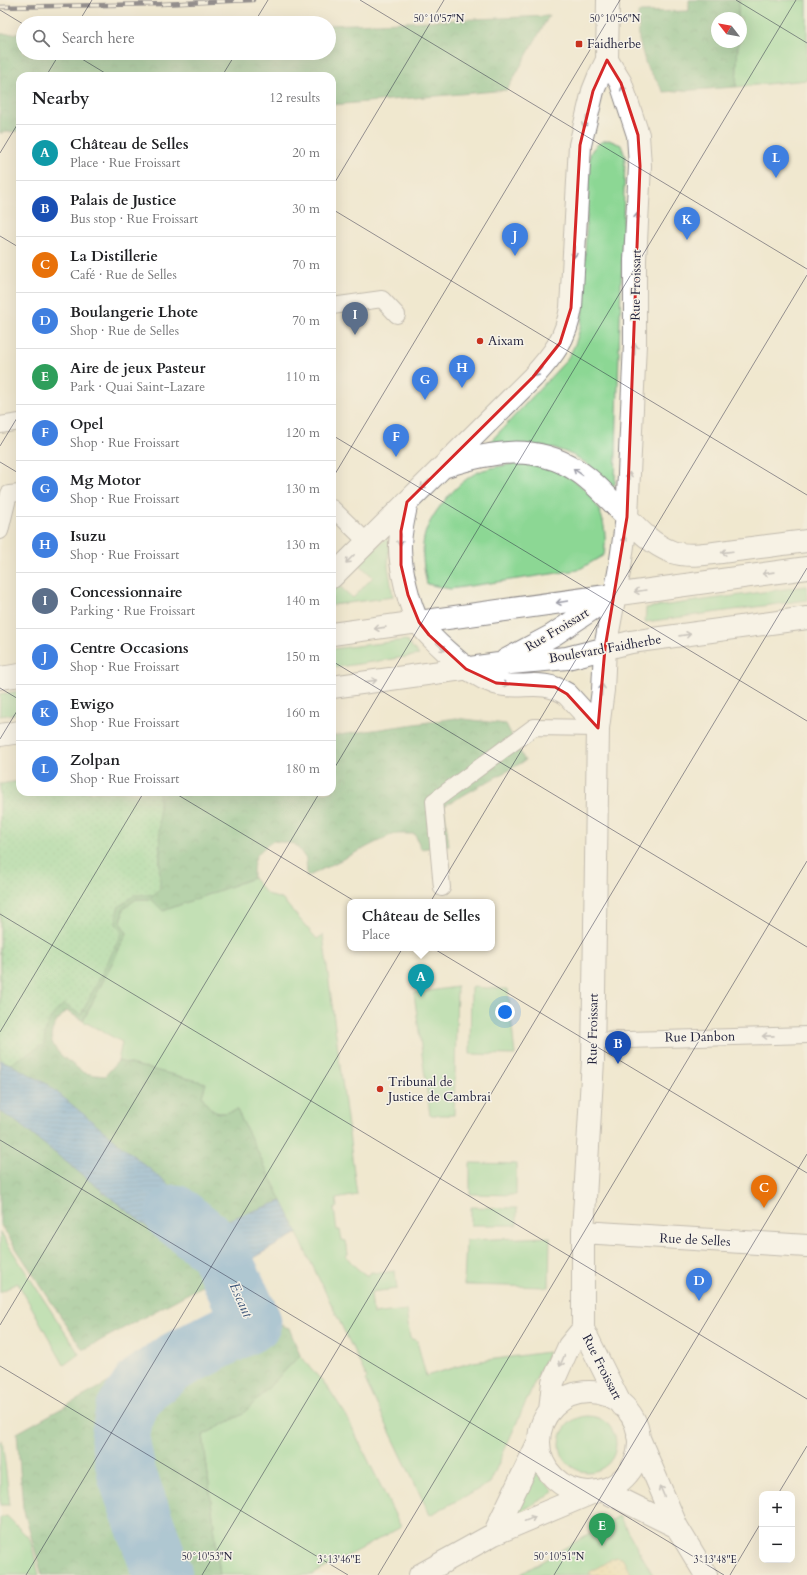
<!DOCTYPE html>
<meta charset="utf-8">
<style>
body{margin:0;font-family:Cardo,serif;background:#f2f2f2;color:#202124}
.controls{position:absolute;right:12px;bottom:12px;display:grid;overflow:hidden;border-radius:8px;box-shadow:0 4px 16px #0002}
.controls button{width:36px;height:36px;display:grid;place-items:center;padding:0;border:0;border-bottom:1px solid #e0e0e0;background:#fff;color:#202124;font:20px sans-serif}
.compass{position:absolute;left:711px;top:12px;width:36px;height:36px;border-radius:50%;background:#fff;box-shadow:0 4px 16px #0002;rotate:301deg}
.you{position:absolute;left:505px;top:1012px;width:14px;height:14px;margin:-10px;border:3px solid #fff;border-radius:50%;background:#1a73e8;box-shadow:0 0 0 6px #1a73e833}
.badge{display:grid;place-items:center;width:26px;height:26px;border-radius:50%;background:#c8321e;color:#fff;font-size:13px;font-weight:700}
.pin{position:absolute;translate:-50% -33px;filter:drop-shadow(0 1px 2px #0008)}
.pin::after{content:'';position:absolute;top:21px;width:14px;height:12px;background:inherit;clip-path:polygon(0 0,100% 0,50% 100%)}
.popup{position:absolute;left:347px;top:899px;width:148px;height:52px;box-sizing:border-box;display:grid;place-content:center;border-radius:8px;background:#fff;filter:drop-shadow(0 1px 3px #0005);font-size:13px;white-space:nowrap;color:#757577}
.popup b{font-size:15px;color:#202124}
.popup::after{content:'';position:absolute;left:50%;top:100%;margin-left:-8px;border:8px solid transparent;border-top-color:#fff}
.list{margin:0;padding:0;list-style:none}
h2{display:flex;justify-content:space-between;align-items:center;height:52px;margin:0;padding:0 16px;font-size:17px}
h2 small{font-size:13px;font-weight:400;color:#757577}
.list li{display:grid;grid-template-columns:26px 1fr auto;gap:12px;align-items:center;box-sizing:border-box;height:56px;padding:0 16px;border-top:1px solid #e0e0e0}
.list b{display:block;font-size:15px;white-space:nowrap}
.list p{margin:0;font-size:13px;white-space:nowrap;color:#757577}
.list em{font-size:13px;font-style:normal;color:#757577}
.icon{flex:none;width:22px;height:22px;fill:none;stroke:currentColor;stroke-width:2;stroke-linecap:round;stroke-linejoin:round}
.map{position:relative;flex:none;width:807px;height:1575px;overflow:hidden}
.search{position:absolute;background:#fff;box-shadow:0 4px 16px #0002;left:16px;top:16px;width:320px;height:44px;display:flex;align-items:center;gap:10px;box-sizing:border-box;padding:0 14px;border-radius:22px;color:#757577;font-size:15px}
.panel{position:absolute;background:#fff;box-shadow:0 4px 16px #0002;left:16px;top:72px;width:320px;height:724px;border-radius:12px}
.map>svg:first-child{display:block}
.green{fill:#8cd794;stroke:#577c68}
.forest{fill:url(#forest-crowns);stroke:#4a6d5c}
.sand{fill:url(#sand-dots);stroke:#887e6c}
.garden{fill:url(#garden-dots);stroke:#577c68}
.water{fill:url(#water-rules);stroke:#426087}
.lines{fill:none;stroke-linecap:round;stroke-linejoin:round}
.river{stroke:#619fd3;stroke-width:59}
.service-casing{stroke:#898585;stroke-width:18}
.minor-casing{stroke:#898585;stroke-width:24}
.service{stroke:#fff;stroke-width:16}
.minor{stroke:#fff;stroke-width:22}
.rail-casing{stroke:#22223b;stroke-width:4.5}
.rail{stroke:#f7f3e8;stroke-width:3;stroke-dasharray:9;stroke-linecap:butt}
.oneway{stroke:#9c9ca7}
.marked{fill:none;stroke:#d62828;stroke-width:3;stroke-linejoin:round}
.ticks{fill:none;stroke:#22223b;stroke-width:1;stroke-opacity:0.45}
.poi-dot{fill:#c8321e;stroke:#f7f3e8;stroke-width:1.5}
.labels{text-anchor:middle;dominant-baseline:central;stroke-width:3;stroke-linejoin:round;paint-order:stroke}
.poi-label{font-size:13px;fill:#22223b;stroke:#f7f3e8;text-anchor:start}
.street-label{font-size:13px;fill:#22223b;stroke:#f7f3e8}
.water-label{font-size:14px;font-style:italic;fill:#3b5478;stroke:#f7f3e8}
.ticks-label{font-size:10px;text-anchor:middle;fill:#22223b;stroke:#f7f3e8;stroke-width:3;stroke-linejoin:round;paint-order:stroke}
</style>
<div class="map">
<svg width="807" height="1575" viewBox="0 0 807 1575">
<defs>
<pattern id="forest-crowns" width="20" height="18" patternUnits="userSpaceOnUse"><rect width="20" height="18" fill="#71b87e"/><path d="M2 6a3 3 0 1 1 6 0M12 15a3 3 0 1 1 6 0" fill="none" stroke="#5c9568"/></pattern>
<pattern id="sand-dots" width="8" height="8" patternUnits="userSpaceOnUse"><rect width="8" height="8" fill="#eeda9e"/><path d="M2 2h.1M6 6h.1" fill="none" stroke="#ccbb89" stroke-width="1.8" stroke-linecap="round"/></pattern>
<pattern id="garden-dots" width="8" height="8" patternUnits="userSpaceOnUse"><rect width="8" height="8" fill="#8cd794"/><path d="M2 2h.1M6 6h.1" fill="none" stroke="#78b880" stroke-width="1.8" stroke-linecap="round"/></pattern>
<pattern id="water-rules" width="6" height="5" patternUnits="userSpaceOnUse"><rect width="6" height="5" fill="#619fd3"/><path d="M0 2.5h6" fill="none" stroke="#5081ac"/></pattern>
</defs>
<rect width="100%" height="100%" fill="#f7f3e8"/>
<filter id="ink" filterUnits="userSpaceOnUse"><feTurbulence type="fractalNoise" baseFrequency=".025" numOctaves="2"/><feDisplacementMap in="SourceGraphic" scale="8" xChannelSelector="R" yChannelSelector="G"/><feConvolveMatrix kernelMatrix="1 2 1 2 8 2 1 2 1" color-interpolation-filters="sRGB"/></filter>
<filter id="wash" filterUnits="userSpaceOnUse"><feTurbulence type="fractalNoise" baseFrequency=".012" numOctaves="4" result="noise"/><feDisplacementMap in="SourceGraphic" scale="16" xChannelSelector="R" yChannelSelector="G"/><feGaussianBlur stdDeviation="0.9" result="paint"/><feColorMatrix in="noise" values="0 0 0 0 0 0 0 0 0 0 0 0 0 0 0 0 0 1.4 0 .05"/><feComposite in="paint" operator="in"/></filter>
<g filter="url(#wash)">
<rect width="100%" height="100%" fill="#f0e8cf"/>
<path class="green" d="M 739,0 L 807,0 L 807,80 L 736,87 L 738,42 L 741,42 L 741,18 L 738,18 Z
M 609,140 L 621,145 L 625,156 L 615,484 L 613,486 L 611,486 C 604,479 598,472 591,467 C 561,442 528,445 491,444 L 491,441 L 564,363 C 575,349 579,335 582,318 L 590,154 C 594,146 600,141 609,140 Z
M 517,463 C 570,465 613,498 604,555 L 578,570 L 450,589 L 427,584 C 424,570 421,552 424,538 C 428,516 457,482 478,472 C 490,467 504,466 517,463 Z
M 386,538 L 389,541 L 388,566 L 393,597 L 332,605 L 332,592 L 338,585 L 353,598 L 373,577 L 359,564 Z
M 807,586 L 807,600 L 645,622 L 646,608 Z
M 406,640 L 419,655 L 332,668 L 332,649 Z
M 20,691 L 20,713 L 0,716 L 0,694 Z
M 253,878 L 267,894 L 283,900 L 317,939 L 323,935 L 357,1195 L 336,1199 L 337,1207 L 334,1209 L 337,1230 L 340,1230 L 342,1240 L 346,1241 L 348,1254 L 346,1256 C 353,1265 359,1271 368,1276 L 371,1272 L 379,1273 L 395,1271 L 397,1289 L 371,1292 L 373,1314 L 406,1310 L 410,1338 L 417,1341 L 426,1376 L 473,1362 L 548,1352 L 490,1483 L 430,1515 L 365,1380 L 367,1378 L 237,1110 C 217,1115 212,1115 202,1096 L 206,1083 L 118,1061 L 122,1042 L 83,1021 L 127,933 L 121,924 L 123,909 L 136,899 L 151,899 L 163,911 Z
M 457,987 L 454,1115 L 430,1115 L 414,993 Z
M 471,987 L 508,989 L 515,1055 L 470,1054 Z
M 470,1163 L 516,1164 L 516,1195 L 470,1194 Z
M 471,1207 L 517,1208 L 517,1225 L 471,1225 Z
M 0,1232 L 79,1354 L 64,1365 L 18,1283 L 0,1292 Z
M 550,1237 L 549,1287 L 464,1285 L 466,1240 Z
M 300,1355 L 331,1392 L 346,1415 L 401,1527 L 312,1575 L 220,1575 L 203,1435 L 243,1414 Z
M560 1444a28 28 0 1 1 56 0a28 28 0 1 1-56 0Z
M 2,1440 L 10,1505 L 0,1505 L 0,1442 Z
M 533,1469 L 554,1492 L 513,1516 Z
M 7,1516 L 30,1539 L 39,1575 L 0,1575 L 0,1518 Z
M 619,1516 L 653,1575 L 519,1575 Z"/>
<path class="forest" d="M 689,0 L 739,0 L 738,18 L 717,18 L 717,42 L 738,42 L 736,87 L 664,92 L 646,65 L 639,40 L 638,12 L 689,11 Z
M 549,16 L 507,90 L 332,105 L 332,76 L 20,76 L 20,131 L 0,133 L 0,34 L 23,33 L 23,53 L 329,53 L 329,25 Z
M 456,718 L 506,724 L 525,761 L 444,806 L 449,845 L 421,849 L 415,834 L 393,834 L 307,877 L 306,859 L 295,844 L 273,841 C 256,854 253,856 253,878 L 163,911 L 151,899 L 136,899 L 123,909 L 121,924 L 127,933 L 83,1021 L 67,1011 C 46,1030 46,1044 68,1061 C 73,1064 78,1069 83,1072 C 89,1075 98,1075 105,1076 L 118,1061 L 206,1083 L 202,1096 C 212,1114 217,1116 237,1110 L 282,1201 L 217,1224 L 213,1280 L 83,1350 L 0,1224 L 0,948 L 110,903 L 160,865 L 159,792 L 332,792 L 332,736 Z
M 239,1310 L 289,1328 L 300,1355 L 243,1414 L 203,1435 L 220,1575 L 42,1575 L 23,1508 L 17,1433 Z"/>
<path class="sand" d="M 615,1557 L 622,1558 L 632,1575 L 589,1575 L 590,1572 Z"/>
<path class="garden" d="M 20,781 L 20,792 L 159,792 L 160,888 L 153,895 L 135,895 L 118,907 L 116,924 L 122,933 L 81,1015 L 64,1004 C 49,1017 45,1024 44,1044 L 10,1064 L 0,1060 L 0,784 Z"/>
<path class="water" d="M 0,1060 L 10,1064 L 47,1084 L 216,1224 L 282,1201 L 298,1233 L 213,1280 L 14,1120 L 0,1112 Z"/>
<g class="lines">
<path class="river" d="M 163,1575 L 127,1475 L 120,1439 L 125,1410 L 142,1385 L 174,1362 L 252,1322 L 217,1248 L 174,1214"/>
</g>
</g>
<g filter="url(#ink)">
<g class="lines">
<g class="service-casing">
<path id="service" d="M 332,306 L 382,299 L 397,315
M 0,425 L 20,422
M 332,508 L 367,542
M 0,531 L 9,494 L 20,493
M 442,888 L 434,801 L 534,727 L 598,728
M 593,1041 L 807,1035"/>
</g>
<g class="minor-casing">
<path id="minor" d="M 607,60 L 621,83 L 638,135 L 640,166 L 635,260 L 635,344 L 627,517 L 620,567 L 605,648 L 603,690 L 598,728 L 593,1060 L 583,1232 L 583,1329 L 621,1405
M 446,466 C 490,452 534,443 576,470 C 594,481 608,498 623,513 C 637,528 652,545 672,552 C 690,558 711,553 729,551 C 755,548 781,544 807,541
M 407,502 C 404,516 400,532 400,547 C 400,566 409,607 419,623 C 427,634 437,643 447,652 C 461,665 476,676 495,683 C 520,691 540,677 567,694 L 598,728
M 332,577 L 533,377 C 553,355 566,339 571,308 L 580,145 L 593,91 L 599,76 L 607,60 L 608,0
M 332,634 L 807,568
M 506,660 L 553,635 L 610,597
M 0,678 L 20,675
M 332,687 L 499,664 L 567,658 L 631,642 L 807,618
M 0,735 L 20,732
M 583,1232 L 807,1246
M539 1442a50 50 0 1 1 100 0a50 50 0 1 1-100 0Z
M 550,1411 L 553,1382 L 569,1346 L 583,1329
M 638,1436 L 677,1527 L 706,1575
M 602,1490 L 677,1527
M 494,1534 L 539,1441
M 420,1575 L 494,1534 L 594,1492"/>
</g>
<use href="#service" class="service"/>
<use href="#minor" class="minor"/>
<g class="rail-casing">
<path id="rail" d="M 0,7 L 161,4 L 253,0"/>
</g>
<use href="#rail" class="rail"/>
</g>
<defs><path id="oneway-shaft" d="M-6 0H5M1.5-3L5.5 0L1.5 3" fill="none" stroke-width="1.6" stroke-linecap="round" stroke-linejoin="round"/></defs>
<g class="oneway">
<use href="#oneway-shaft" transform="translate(624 91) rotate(-110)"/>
<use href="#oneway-shaft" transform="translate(585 122) rotate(104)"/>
<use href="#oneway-shaft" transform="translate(637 219) rotate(-87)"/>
<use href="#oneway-shaft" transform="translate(574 252) rotate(93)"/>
<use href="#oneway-shaft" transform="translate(635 349) rotate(-88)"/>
<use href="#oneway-shaft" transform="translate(538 372) rotate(131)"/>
<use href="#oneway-shaft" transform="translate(578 472) rotate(-145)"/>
<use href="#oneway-shaft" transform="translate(629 478) rotate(-87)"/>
<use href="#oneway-shaft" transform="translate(425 484) rotate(136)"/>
<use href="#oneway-shaft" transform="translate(400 540) rotate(96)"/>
<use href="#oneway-shaft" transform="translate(624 542) rotate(-83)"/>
<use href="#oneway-shaft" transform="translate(727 552) rotate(173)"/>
<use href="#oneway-shaft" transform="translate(350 559) rotate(135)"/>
<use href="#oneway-shaft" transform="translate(768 573) rotate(172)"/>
<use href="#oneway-shaft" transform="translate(640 591) rotate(171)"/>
<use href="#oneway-shaft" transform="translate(562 602) rotate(171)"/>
<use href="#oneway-shaft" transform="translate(380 628) rotate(172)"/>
<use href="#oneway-shaft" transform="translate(685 635) rotate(-8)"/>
<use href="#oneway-shaft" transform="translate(441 647) rotate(43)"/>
<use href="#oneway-shaft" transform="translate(371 681) rotate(-8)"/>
<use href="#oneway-shaft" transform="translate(502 684) rotate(8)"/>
<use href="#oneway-shaft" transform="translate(602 690) rotate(-86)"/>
<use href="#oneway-shaft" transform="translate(768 1036) rotate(179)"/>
<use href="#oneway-shaft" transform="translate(562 1361) rotate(113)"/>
<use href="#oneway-shaft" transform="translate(662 1491) rotate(-113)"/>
<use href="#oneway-shaft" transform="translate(530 1519) rotate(-22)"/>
</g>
</g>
<path d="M0 0H807V1575H0ZM 607,60 L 621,83 L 638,135 L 640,166 L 627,517 L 605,648 L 598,728 L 567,694 L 555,687 L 496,683 L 466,669 L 429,635 L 419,622 L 408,595 L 401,565 L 401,531 L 407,502 L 533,377 L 560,343 L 571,308 L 580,145 L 593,91 Z" fill="#f0e8cf" fill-opacity=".55" fill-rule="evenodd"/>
<path class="marked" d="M 607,60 L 621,83 L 638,135 L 640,166 L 627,517 L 605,648 L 598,728 L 567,694 L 555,687 L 496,683 L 466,669 L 429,635 L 419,622 L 408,595 L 401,565 L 401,531 L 407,502 L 533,377 L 560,343 L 571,308 L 580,145 L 593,91 Z"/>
<path class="ticks" d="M 360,0 L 807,269M 736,0 L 807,43M 0,10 L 23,24M 78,23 L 92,0M 254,23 L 268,0M 72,53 L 110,76M 46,76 L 60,53M 222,76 L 236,53M 0,153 L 20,120M 332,187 L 444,0M 332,209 L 807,495M 0,236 L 20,248M 332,435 L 807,721M 0,446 L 20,413M 0,462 L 20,474M 332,479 L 620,0M 332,661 L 807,947M 0,688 L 20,700M 0,739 L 20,706M 332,772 L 796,0M 173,792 L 807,1173M 0,914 L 807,1399M 0,1032 L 144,792M 0,1140 L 724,1575M 0,1325 L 320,792M 0,1366 L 348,1575M 778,1494 L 807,1446M 26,1575 L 807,275M 202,1575 L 807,568M 378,1575 L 807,861M 554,1575 L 807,1154M 730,1575 L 762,1521"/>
<g class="poi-dot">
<rect x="575" y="40" width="8" height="8" rx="2"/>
<circle cx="480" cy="341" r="4"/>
<circle cx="380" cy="1089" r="4"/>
</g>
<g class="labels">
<g class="poi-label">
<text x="587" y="44">Faidherbe</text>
<text x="488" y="341">Aixam</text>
<text x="388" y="1082">Tribunal de<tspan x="388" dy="15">Justice de Cambrai</tspan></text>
</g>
<g class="street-label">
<text transform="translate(636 285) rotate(-89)">Rue Froissart</text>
<text transform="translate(557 630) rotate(-31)">Rue Froissart</text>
<text transform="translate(605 649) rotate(-10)">Boulevard Faidherbe</text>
<text transform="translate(593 1029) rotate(-89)">Rue Froissart</text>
<text transform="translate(700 1037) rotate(-1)">Rue Danbon</text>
<text transform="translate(695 1240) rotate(3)">Rue de Selles</text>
<text transform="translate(602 1367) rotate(63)">Rue Froissart</text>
</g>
<g class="water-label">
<text transform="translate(241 1300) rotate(66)">Escaut</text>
</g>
</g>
<g class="ticks-label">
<text x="439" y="22">50°10'57"N</text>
<text x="615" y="22">50°10'56"N</text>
<text x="207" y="1560">50°10'53"N</text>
<text x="559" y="1560">50°10'51"N</text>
<text x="339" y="1563">3°13'46"E</text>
<text x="715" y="1563">3°13'48"E</text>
</g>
</svg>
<div class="controls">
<button>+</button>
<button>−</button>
</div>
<svg class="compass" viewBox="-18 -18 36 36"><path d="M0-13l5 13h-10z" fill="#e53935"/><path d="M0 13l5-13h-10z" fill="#757577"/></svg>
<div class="you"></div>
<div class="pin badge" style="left:421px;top:997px;background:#0f9aa8">A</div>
<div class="popup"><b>Château de Selles</b>Place</div>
<div class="pin badge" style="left:618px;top:1064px;background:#1a4fb4">B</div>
<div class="pin badge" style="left:764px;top:1208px;background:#e8710a">C</div>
<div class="pin badge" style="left:699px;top:1301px;background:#3f7fe0">D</div>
<div class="pin badge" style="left:602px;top:1546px;background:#2e9e5b">E</div>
<div class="pin badge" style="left:396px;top:457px;background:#3f7fe0">F</div>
<div class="pin badge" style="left:425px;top:400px;background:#3f7fe0">G</div>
<div class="pin badge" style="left:462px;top:388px;background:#3f7fe0">H</div>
<div class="pin badge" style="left:355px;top:335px;background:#5c6f8a">I</div>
<div class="pin badge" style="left:515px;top:256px;background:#3f7fe0">J</div>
<div class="pin badge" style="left:687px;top:240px;background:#3f7fe0">K</div>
<div class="pin badge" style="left:776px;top:178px;background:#3f7fe0">L</div>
<div class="search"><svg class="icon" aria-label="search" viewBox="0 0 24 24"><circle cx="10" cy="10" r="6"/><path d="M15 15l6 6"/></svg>Search here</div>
<section class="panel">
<h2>Nearby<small>12 results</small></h2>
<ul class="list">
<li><span class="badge" style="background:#0f9aa8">A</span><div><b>Château de Selles</b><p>Place · Rue Froissart</p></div><em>20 m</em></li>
<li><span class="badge" style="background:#1a4fb4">B</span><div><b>Palais de Justice</b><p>Bus stop · Rue Froissart</p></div><em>30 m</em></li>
<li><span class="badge" style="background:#e8710a">C</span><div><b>La Distillerie</b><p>Café · Rue de Selles</p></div><em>70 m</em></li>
<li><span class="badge" style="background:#3f7fe0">D</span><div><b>Boulangerie Lhote</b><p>Shop · Rue de Selles</p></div><em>70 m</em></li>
<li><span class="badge" style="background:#2e9e5b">E</span><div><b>Aire de jeux Pasteur</b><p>Park · Quai Saint-Lazare</p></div><em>110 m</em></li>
<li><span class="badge" style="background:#3f7fe0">F</span><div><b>Opel</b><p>Shop · Rue Froissart</p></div><em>120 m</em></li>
<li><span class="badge" style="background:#3f7fe0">G</span><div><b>Mg Motor</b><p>Shop · Rue Froissart</p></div><em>130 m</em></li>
<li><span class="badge" style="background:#3f7fe0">H</span><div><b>Isuzu</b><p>Shop · Rue Froissart</p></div><em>130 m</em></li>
<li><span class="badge" style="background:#5c6f8a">I</span><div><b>Concessionnaire</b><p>Parking · Rue Froissart</p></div><em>140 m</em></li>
<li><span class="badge" style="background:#3f7fe0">J</span><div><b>Centre Occasions</b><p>Shop · Rue Froissart</p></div><em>150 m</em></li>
<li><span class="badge" style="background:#3f7fe0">K</span><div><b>Ewigo</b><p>Shop · Rue Froissart</p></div><em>160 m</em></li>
<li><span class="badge" style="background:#3f7fe0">L</span><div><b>Zolpan</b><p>Shop · Rue Froissart</p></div><em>180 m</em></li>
</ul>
</section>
</div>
